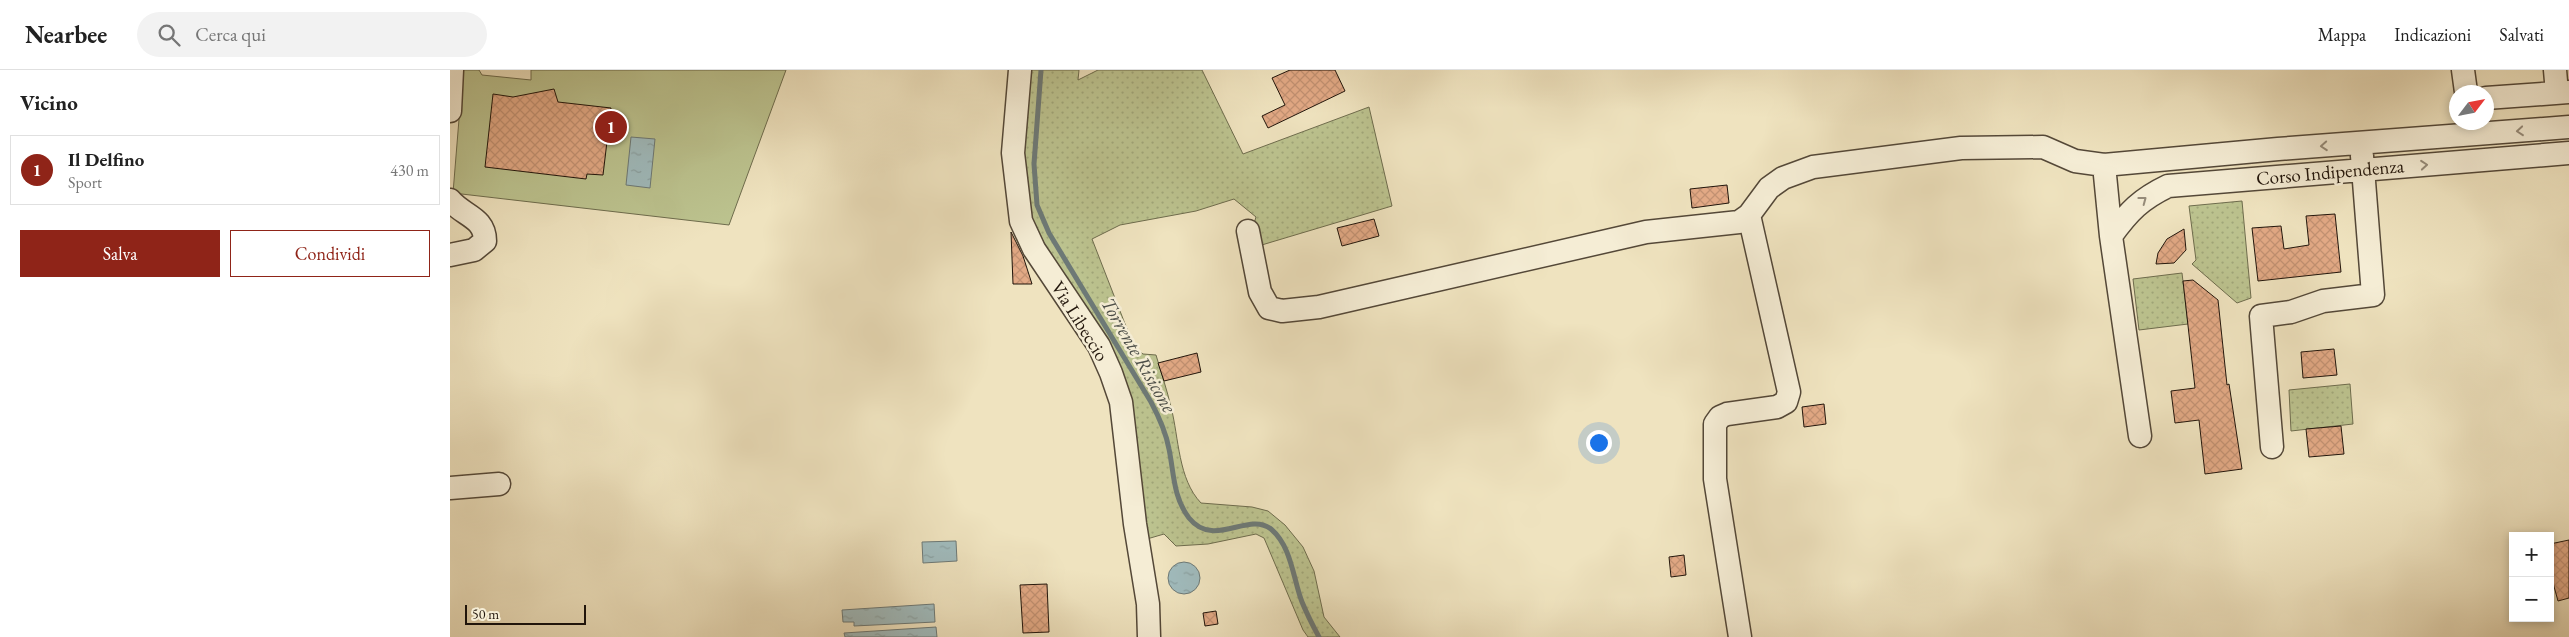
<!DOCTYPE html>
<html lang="it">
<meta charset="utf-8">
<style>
body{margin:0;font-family:"EB Garamond",serif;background:#f2f2f2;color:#222}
.controls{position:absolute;right:15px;bottom:15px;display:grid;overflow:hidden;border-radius:0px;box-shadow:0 2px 8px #0003}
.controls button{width:45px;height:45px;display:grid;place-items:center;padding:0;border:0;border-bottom:1px solid #e0e0e0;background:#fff;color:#222;font:25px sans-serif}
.compass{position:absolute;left:1999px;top:15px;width:45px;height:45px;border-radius:50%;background:#fff;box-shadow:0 2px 8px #0003;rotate:58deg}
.scale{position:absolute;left:15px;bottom:12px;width:121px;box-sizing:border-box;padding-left:5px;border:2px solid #21150b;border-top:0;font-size:14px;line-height:18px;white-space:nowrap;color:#21150b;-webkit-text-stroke:4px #f5edd5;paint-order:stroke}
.you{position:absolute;left:1148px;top:372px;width:18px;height:18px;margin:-12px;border:4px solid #fff;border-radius:50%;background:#1a73e8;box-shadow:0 0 0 8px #1a73e833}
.badge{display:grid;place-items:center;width:32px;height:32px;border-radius:50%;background:#8f2418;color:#fff;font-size:16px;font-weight:700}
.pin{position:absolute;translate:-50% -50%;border:2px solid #fff;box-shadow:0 1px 5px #0006}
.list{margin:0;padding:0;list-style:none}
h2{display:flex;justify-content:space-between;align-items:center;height:65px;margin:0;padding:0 20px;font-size:21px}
h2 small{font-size:16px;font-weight:400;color:#767676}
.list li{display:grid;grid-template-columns:32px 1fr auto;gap:15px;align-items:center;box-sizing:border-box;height:70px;margin:0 10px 10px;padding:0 10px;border:1px solid #e0e0e0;border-radius:0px}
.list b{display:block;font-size:19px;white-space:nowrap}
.list p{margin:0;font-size:16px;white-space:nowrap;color:#767676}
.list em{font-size:16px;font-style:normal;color:#767676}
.actions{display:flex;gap:10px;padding:15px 20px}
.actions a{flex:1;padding:11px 0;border:1px solid #8f2418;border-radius:0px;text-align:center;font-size:18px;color:#8f2418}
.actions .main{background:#8f2418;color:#fff}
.icon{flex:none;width:28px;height:28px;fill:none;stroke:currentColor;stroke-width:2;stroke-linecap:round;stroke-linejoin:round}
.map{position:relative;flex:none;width:2119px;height:567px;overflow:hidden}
header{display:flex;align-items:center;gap:30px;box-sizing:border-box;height:70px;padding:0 25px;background:#fff;border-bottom:1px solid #e0e0e0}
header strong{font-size:24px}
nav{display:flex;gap:28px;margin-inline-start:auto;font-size:18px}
.search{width:350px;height:45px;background:#f2f2f2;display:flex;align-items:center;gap:12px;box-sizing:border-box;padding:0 18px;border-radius:28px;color:#767676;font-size:19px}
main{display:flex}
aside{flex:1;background:#fff}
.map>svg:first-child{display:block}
.grass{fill:url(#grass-dots);stroke:#6e6c4d}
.pitch{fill:#bcc38f;stroke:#6e6c4d}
.water{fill:url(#water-ripples);stroke:#6d7976}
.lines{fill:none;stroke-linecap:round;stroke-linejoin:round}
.stream{stroke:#6d7976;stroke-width:5}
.building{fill:url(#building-cross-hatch);stroke:#21150b}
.minor-casing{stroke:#544838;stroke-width:25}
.minor{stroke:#f5edd5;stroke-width:22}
.oneway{stroke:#968c7a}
.labels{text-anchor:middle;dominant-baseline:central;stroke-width:5;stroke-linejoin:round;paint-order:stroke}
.street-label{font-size:19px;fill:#21150b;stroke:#f5edd5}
.water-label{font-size:20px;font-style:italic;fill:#4d4f49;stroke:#f5edd5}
</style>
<header>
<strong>Nearbee</strong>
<div class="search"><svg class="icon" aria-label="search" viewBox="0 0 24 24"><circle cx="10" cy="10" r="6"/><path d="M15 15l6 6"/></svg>Cerca qui</div>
<nav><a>Mappa</a><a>Indicazioni</a><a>Salvati</a></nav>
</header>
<main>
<aside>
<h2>Vicino<small></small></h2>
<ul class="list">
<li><span class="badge">1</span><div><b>Il Delfino</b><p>Sport</p></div><em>430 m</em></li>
</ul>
<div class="actions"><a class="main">Salva</a><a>Condividi</a></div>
</aside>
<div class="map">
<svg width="2119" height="567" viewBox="0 0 2119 567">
<defs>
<pattern id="grass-dots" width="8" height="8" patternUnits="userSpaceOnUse" patternTransform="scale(1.25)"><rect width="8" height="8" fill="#bcc38f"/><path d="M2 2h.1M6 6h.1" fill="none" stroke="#a1a77a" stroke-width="1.8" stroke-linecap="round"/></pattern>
<pattern id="water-ripples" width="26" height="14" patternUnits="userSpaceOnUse" patternTransform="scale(1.25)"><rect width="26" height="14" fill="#a0bbbd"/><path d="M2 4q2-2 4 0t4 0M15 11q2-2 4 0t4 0" fill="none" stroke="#8aa0a1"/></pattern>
<pattern id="building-cross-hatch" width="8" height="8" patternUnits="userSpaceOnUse" patternTransform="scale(1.25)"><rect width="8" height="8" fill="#e2a985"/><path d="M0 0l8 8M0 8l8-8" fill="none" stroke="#c29172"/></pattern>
</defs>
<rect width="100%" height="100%" fill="#efe3bf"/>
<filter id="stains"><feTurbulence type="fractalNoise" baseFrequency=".004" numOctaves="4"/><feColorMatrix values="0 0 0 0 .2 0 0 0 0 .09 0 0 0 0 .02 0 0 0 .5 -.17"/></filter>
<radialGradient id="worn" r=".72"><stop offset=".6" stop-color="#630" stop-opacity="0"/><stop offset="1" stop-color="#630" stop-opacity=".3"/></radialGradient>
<path class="grass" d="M 576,0 L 629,0 L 628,10 L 648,0 L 752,0 L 793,84 L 919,37 L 942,136 L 805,177 L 802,160 L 806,147 L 784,129 L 746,141 L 670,155 L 642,169 L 684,277 L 693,284 L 706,285 C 711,302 717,320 721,337 C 729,368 728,409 751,433 L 802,437 L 818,441 L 835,455 L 853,477 L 864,501 L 874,547 L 890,567 L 858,567 L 853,560 L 814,468 L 806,464 L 758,474 L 726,476 L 714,464 L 697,469 L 682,355 L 573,129 Z
M 1792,131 L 1801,228 L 1787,233 L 1742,194 L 1746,190 L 1739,136 Z
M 1732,203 L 1738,254 L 1689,260 L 1683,209 Z
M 1900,314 L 1903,354 L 1841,361 L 1839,320 Z"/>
<path class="pitch" d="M 13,0 L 29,0 L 32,5 L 81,10 L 81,0 L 336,0 L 279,155 L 3,123 Z"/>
<path class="water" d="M 181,67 L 205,69 L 200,118 L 176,115 Z
M 506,471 L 507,491 L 473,493 L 472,472 Z
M718 508a16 16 0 1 1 32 0a16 16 0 1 1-32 0Z
M 484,534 L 485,552 L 404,556 L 404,552 L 393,552 L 392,540 Z
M 486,557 L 487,567 L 395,567 L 394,563 Z"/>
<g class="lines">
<path class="stream" d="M 591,0 L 584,94 L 587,135 L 599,163 L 701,332 C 709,347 716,362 719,379 C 724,403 723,427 739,448 C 764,479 798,441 821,459 C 842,477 843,509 852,532 C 857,544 863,556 869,567"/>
</g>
<path class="building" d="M 840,0 L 885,0 L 895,21 L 818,58 L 812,46 L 835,35 L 822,8 Z
M 104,19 L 108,32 L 161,38 L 153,105 L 137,104 L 136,109 L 35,97 L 43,24 L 63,27 Z
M 1277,115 L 1279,133 L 1242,138 L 1240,119 Z
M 1885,144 L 1891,202 L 1808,211 L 1802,158 L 1831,156 L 1834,179 L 1859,175 L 1856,146 Z
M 924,149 L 929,166 L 892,176 L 887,158 Z
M 1734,159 L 1736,180 L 1724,193 L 1706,194 L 1708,183 L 1717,169 Z
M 561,162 L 573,186 L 582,214 L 563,214 Z
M 1743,210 L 1768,230 L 1777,315 L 1779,314 L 1792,399 L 1755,404 L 1749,350 L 1725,353 L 1721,321 L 1745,318 L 1733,211 Z
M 1884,279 L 1887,305 L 1853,308 L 1851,282 Z
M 747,283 L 751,302 L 714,311 L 708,293 Z
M 1374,334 L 1376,354 L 1354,357 L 1352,337 Z
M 1891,356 L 1894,384 L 1859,387 L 1856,359 Z
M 2119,470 L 2119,528 L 2108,531 L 2100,502 L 2100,474 Z
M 1234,485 L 1236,505 L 1221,507 L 1219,487 Z
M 597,514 L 599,562 L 573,563 L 570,515 Z
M 766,541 L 768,554 L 755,556 L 753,543 Z"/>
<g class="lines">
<g class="minor-casing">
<path id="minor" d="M 570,0 L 563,83 L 571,151 L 584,179 L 649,276 L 661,303 L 671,332 L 685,454 L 698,534 L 699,567
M 2013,0 L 2016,22
M 2105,0 L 2107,23
M 2036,28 L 2119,22
M 0,41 L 2,0
M 1654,95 L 1661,166 L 1690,366
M 0,130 C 13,146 35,147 35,171 L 24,180 L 0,185
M 798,161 L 810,222 L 819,238 L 832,241 L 869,237 L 1196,162 L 1289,152 L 1299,145 L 1319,118 L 1333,108 L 1363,97 L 1511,78 L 1593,77 L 1625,91 L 1654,95 L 1828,79 L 2119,57
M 1661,166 C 1679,141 1691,129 1718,116 L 2119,83
M 1822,377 L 1811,246 L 1841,242 L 1873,231 L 1923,225 L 1912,86
M 0,418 L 49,414
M 1290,567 L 1265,409 L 1265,354 L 1270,347 L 1277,344 L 1327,337 L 1336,332 L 1339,322 L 1299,145"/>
</g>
<use href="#minor" class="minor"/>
</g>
<defs><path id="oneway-chevron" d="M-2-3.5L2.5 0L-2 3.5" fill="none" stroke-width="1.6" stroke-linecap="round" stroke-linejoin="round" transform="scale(1.25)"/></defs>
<g class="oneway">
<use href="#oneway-chevron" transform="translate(2070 61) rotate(175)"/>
<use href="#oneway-chevron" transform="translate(1874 76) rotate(176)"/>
<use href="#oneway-chevron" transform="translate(1974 95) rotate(-5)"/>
<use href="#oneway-chevron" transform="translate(1693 130) rotate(-37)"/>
</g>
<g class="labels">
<g class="street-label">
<text transform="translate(1880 102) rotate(-5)">Corso Indipendenza</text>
<text transform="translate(630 251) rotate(58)">Via Libeccio</text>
</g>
<g class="water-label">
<text transform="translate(689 285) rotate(60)">Torrente Risicone</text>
</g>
</g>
<rect width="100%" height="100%" filter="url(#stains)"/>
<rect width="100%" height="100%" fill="url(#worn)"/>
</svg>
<div class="controls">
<button>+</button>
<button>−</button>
</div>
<svg class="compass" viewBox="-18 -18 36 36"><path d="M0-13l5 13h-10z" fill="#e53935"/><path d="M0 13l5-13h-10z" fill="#767676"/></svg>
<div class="scale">50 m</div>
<div class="you"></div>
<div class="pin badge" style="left:161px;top:57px">1</div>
</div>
</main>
